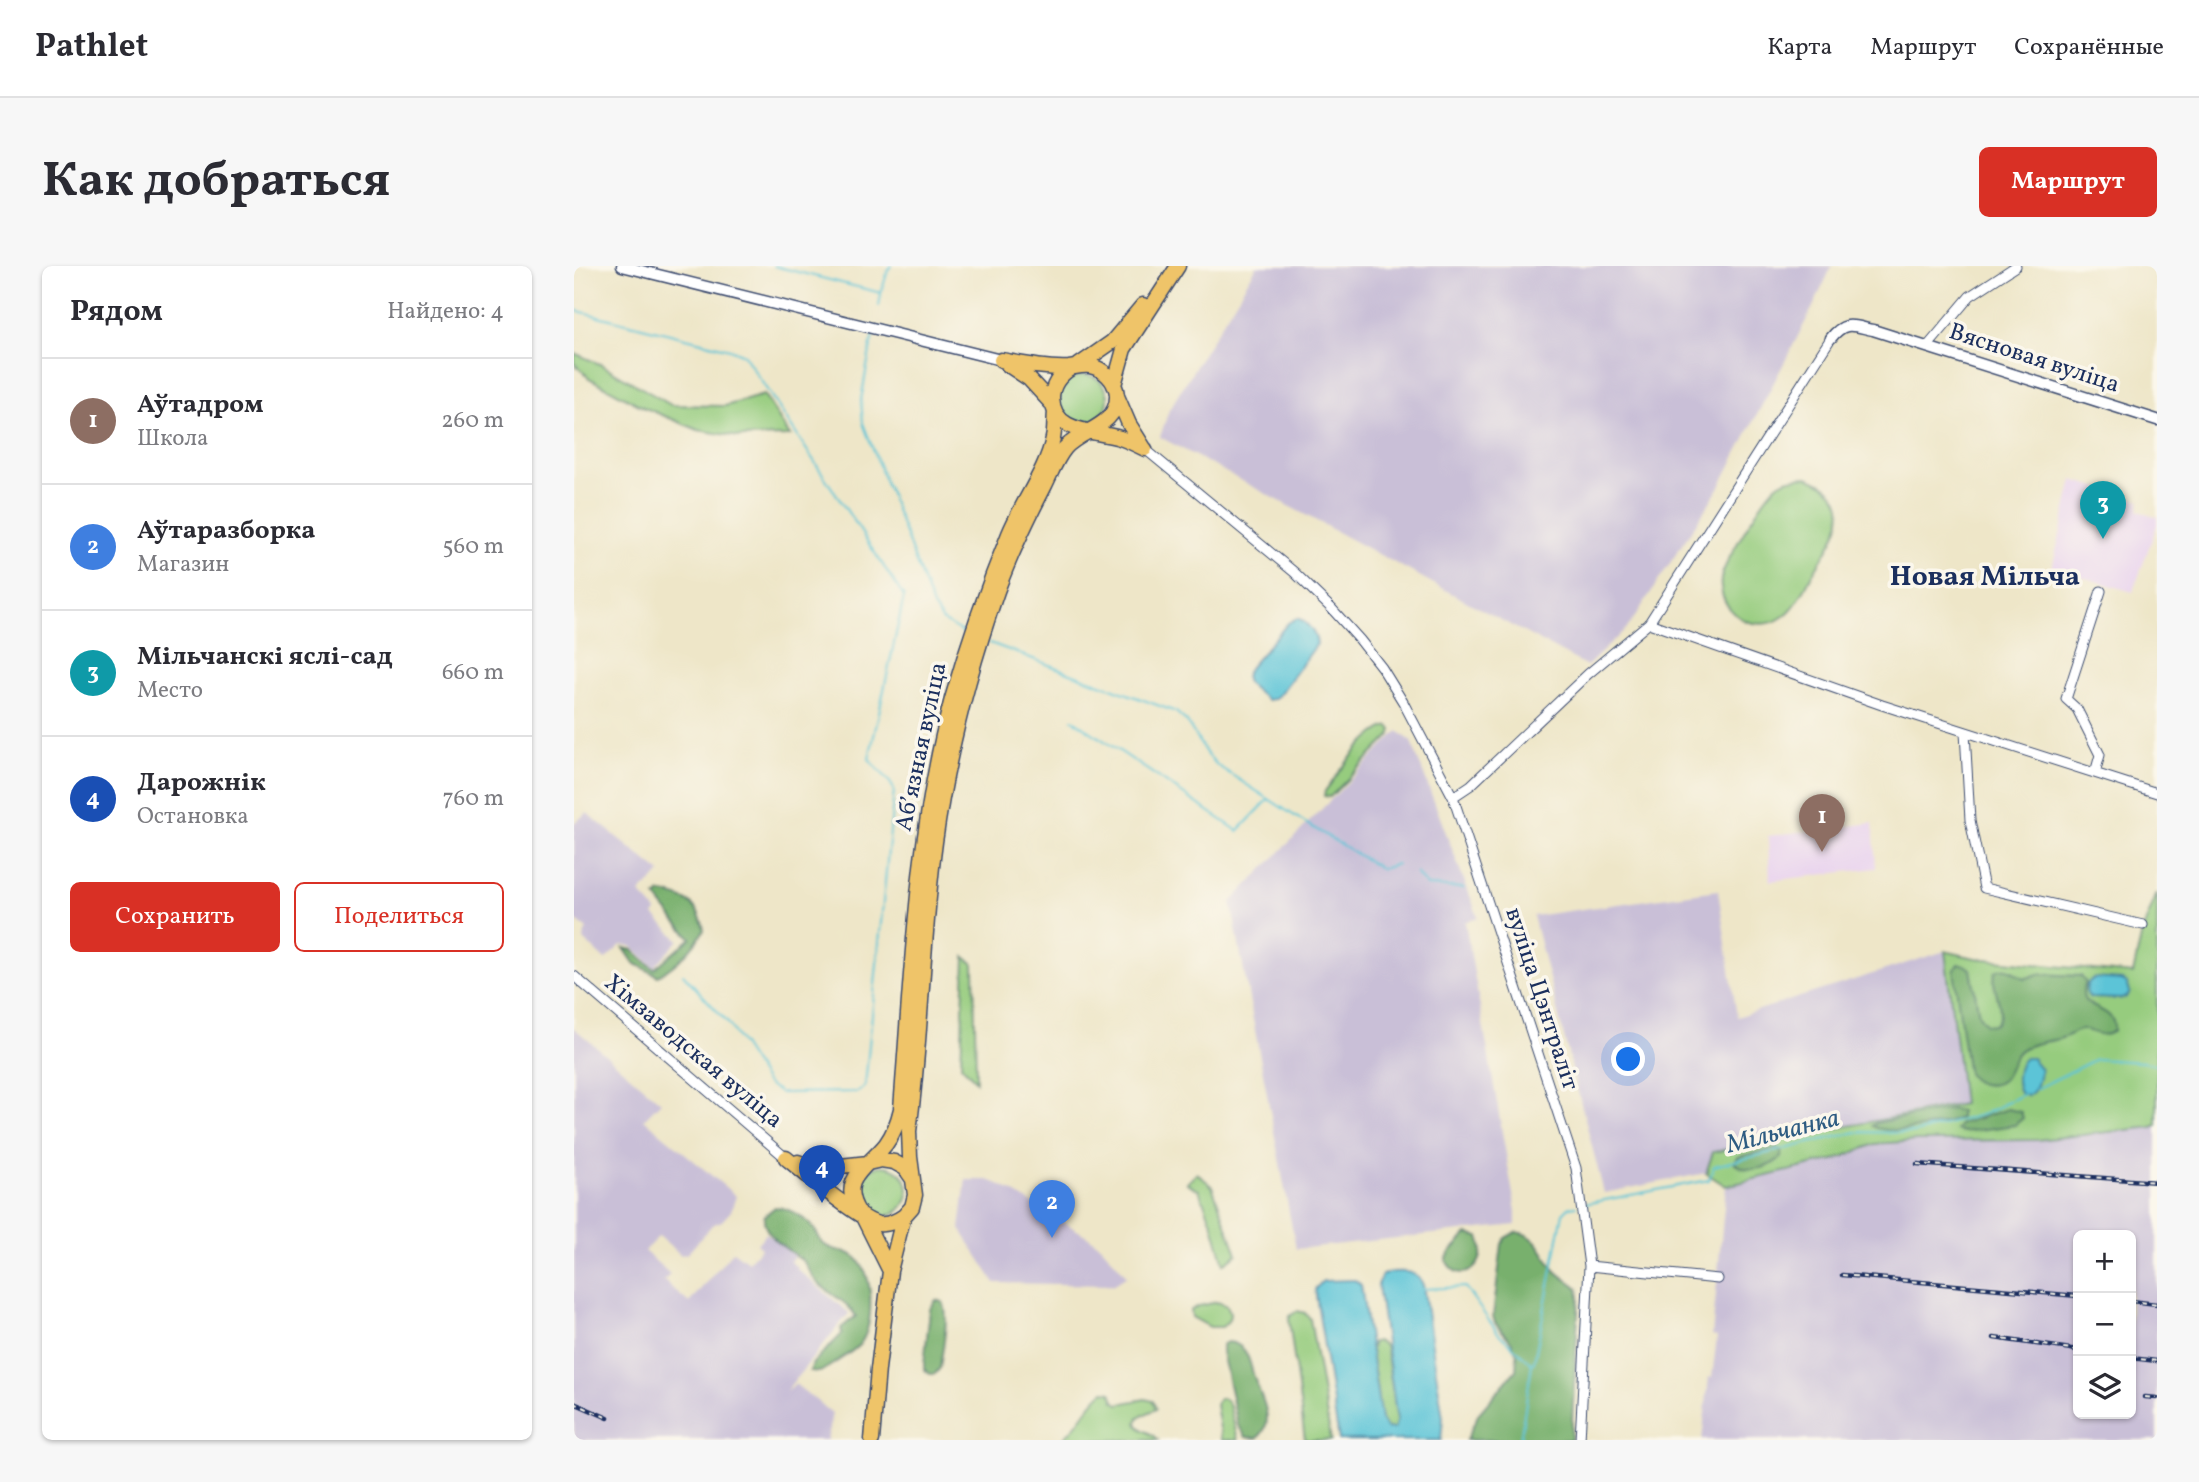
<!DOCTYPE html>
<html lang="ru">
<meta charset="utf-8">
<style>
body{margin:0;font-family:Vollkorn,serif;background:#f7f7f7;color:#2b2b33}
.controls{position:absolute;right:21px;bottom:21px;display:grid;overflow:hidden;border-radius:10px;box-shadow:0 2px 5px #0004}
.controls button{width:63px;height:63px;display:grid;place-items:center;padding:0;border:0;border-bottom:2px solid #e1e1e2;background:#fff;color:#2b2b33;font:35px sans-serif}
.you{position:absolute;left:1055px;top:794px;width:24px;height:24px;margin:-18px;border:5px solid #fff;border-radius:50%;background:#1a73e8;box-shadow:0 0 0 10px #1a73e833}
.badge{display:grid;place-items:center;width:46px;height:46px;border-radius:50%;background:#d93025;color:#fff;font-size:23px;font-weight:700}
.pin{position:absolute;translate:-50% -58px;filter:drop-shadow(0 2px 4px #0008)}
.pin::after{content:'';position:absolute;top:37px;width:24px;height:21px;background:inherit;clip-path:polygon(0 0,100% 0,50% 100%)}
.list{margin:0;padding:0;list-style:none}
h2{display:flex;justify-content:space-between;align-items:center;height:91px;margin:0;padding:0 28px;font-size:30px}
h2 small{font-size:23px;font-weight:400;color:#7c7c81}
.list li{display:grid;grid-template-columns:46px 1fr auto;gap:21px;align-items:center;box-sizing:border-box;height:126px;padding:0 28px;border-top:2px solid #e1e1e2}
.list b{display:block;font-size:26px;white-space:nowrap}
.list p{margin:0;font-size:23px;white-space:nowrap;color:#7c7c81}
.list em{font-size:23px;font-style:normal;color:#7c7c81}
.actions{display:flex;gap:14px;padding:21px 28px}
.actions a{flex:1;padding:16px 0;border:2px solid #d93025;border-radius:10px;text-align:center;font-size:24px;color:#d93025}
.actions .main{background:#d93025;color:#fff}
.icon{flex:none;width:38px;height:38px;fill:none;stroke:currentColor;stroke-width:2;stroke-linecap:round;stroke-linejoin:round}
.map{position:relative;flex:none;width:1583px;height:1174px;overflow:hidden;border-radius:10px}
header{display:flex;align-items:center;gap:42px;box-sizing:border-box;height:98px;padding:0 35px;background:#fff;border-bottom:2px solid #e1e1e2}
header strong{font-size:33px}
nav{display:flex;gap:38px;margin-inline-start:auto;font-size:24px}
.intro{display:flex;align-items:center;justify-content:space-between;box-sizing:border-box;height:168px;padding:0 42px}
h1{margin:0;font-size:49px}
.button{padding:18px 32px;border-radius:10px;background:#d93025;color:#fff;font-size:24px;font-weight:700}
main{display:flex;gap:42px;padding:0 42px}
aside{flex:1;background:#fff;border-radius:10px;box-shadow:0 2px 5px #0004}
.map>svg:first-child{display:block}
.built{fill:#e8d2ee}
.industrial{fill:#c9bfd7;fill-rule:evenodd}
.green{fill:#96cc7e;stroke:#587e6e;stroke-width:2}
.forest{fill:#78b06d;stroke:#4a7066;stroke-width:2}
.water{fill:#5bc4d7;stroke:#3b7a9a;stroke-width:2}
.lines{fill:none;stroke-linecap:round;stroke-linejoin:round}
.stream{stroke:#5bc4d7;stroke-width:2}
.minor-casing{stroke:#3b4a6e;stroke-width:11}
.tertiary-casing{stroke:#3b4a6e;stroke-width:13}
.primary-casing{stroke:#3b4a6e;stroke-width:17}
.minor{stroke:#fff;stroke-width:9}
.tertiary{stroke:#fff;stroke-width:10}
.primary{stroke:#efc469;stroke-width:14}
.rail-casing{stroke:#1b2f5e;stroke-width:4.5}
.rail{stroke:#fbf7ec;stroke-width:2;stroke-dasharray:5;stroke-linecap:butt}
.labels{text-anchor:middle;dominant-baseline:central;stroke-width:7;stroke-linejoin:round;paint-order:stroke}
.street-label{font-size:24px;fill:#1b2f5e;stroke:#fbf7ec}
.water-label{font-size:26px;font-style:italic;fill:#2e5c82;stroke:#fbf7ec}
.quarter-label{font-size:28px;font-weight:bold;fill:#1b2f5e;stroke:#fbf7ec}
</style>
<header>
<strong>Pathlet</strong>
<nav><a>Карта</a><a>Маршрут</a><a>Сохранённые</a></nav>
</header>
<div class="intro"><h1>Как добраться</h1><a class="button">Маршрут</a></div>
<main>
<aside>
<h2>Рядом<small>Найдено: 4</small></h2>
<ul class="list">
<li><span class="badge" style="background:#8d6e63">1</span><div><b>Аўтадром</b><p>Школа</p></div><em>260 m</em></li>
<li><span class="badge" style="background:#3f7fe0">2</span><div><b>Аўтаразборка</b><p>Магазин</p></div><em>560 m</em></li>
<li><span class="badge" style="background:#0f9aa8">3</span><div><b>Мільчанскі яслі-сад</b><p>Место</p></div><em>660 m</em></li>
<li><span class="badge" style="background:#1a4fb4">4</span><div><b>Дарожнік</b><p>Остановка</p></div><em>760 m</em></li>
</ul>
<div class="actions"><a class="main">Сохранить</a><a>Поделиться</a></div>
</aside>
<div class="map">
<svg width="1583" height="1174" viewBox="0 0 1583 1174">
<rect width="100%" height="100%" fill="#fbf7ec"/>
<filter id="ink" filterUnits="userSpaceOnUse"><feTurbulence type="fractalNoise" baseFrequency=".0143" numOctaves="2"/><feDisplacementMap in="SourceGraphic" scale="14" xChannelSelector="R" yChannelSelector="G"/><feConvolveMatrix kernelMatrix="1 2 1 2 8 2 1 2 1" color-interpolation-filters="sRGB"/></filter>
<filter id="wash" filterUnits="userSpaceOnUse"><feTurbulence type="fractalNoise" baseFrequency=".00686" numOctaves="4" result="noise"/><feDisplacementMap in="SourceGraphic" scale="28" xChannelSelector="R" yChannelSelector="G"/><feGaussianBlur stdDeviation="1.57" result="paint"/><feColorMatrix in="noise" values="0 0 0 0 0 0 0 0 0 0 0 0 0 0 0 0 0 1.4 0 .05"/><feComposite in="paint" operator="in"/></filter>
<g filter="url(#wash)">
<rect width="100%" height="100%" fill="#eee6c8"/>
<path class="built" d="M 1499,214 L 1566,234 L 1564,245 L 1583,251 L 1583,259 L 1559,326 L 1478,302 Z
M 1299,557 L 1302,602 L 1196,615 L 1194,570 Z"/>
<path class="industrial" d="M 683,0 L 1258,0 L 1238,43 L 1145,222 L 1055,360 L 1013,400 L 586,171 L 595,144 Z
M 824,465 L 837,475 L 904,651 L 891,656 L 942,945 L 942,959 L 722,983 L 657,636 Z
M 13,547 L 87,607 L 66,627 L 83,646 L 80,649 L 105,674 L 80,701 L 58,680 L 47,679 L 31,694 L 10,674 L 11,666 L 13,663 L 0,653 L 0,557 Z
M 1144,624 L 1163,751 L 1371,685 L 1389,838 L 1139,886 L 1132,907 L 1030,927 L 959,650 Z
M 0,762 L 87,836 L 70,853 L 162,930 L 157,945 L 148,955 L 138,959 L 114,987 L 107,989 L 85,970 L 70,985 L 96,1008 L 90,1015 L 115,1037 L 159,985 L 174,996 L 187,982 L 183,978 L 192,967 L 220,990 L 216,995 L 223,1001 L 223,1003 L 275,1047 L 211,1126 L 221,1118 L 258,1147 L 253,1174 L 0,1174 Z
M 1583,859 L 1583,1174 L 1128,1174 L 1135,1111 L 1138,1111 L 1143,1071 L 1138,1070 L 1152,920 L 1263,893 L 1301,878 L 1343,875 L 1463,874 L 1579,861 ZM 1504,969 L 1557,969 L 1557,1148 L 1504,1148 Z
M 392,914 L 414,914 L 427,919 L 513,970 L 527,980 L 553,1010 L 539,1019 L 421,1017 L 386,963 Z"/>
<path class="green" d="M 0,87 L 28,99 L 97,139 L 151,140 L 190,129 L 216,170 L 165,171 L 124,164 L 69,141 L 15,112 L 0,97 Z
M486 133a24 24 0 1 1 48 0a24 24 0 1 1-48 0Z
M 1233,211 C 1292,232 1260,273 1238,309 C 1230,324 1222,343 1207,352 C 1194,361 1174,359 1162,349 C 1154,342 1148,333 1147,322 C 1146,316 1148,307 1151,301 C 1159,284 1189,231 1202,220 C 1211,212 1222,212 1233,211 Z
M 815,460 L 818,464 L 816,470 L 756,531 L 750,530 L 751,525 C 766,506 792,466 815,460 Z
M 1583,627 L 1583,859 L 1579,861 L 1463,874 L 1343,875 L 1301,878 L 1263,893 L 1152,920 L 1132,907 L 1139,886 L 1389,838 L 1371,685 L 1401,692 L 1559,708 L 1568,666 Z
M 391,691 L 400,698 L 402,815 L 387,799 Z
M284 925a25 25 0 1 1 50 0a25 25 0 1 1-50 0Z
M 623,907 L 638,920 L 663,988 L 650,998 L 639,959 L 625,924 L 613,917 Z
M 643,1036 L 652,1039 C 659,1047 656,1055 648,1061 L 636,1061 L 618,1051 L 617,1044 L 625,1040 Z
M 723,1045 L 731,1047 L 736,1053 L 757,1174 L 731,1174 L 715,1054 L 716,1050 Z
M 802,1075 L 809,1078 L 812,1083 L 823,1154 L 820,1163 L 812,1162 L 807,1154 L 797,1084 L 798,1077 Z
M 530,1125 L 537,1126 L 540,1135 L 545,1138 L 571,1133 L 579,1135 L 582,1143 L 565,1151 L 563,1157 C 567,1167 578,1165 584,1174 L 488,1174 C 505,1160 513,1138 530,1125 Z
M 648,1132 L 652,1134 L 655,1138 L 664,1174 L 648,1174 L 642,1139 L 644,1134 Z"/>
<path class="forest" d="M 86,627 C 112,631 125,637 130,664 C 118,684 104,698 84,710 L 60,697 L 50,682 L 59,684 L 80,703 L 117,672 L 101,655 L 82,631 Z
M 1384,698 L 1388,698 L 1397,703 L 1405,749 L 1412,758 L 1420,759 C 1436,745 1414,723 1422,705 C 1433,698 1441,707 1450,713 L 1464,708 L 1507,710 L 1512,717 C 1497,748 1543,736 1540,764 C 1531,774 1519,765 1508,763 C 1500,765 1495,770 1488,772 C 1476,776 1461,776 1450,782 C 1431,791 1441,824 1408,818 C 1400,817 1396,812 1393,804 L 1380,704 Z
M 1378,843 L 1386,845 L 1386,852 C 1368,860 1315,870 1298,860 L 1302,857 Z
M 1434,843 L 1447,846 L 1449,852 L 1441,859 L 1390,866 L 1382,864 L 1386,858 Z
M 1203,882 L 1207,885 L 1208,890 C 1198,902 1172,909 1160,896 L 1164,891 Z
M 201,941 C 215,941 235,954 242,966 C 245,970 246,976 251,979 C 262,987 274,982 285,995 C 300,1013 300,1060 286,1078 C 280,1085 255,1101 246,1106 L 236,1105 L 239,1097 L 268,1068 L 267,1062 L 282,1050 C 272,1034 256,1029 243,1016 C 235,1008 233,995 222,990 C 209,980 188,968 190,950 Z
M 942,966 C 966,969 968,988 981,1004 C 988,1012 997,1015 1004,1022 L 1005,1030 L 997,1174 L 892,1174 L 905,1147 L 942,1104 L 943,1088 L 937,1075 L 921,1057 L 919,1050 L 928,978 L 931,972 Z
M 893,968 L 905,971 C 917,1000 885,1022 872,994 L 876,986 Z
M 362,1034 L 369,1036 C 376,1050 368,1085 366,1102 L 361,1108 L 356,1108 L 350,1103 L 350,1098 L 356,1043 Z
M 653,1076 C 674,1077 675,1095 680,1111 C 686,1130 704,1156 683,1172 L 672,1171 L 664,1159 L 648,1086 L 648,1079 Z"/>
<path class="water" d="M 723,352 C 733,356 742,367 743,378 L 706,428 L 700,433 L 693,434 L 673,417 L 671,410 L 675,402 L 714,357 Z
M 1520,712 L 1548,714 L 1553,717 L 1556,726 L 1553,731 L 1547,733 L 1516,732 L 1513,728 C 1511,722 1514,715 1520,712 Z
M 1451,792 L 1458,792 L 1467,803 C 1464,814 1464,825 1453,830 L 1446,827 C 1441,817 1442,799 1451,792 Z
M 818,1006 C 831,1005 844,1005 849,1019 L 869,1152 L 867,1174 L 765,1174 L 741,1023 L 749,1015 L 781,1014 L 787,1019 L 807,1154 L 812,1162 L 820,1163 L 823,1154 L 804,1019 L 808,1009 Z"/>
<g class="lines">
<path class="stream" d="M 200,0 L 307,27 L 314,4 L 317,0
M 305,40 L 307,28
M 0,44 L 156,83 L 170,89 L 330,331 L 295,493 C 303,504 316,512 320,524 L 291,820 L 284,826 L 207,827 L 193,818 L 154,757 L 109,708
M 299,68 L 287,134 L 289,157 L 359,341 L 369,355 L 390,367
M 416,377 L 602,446 L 613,456 L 632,487 L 644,500 L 730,556 L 807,603 L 823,598
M 498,453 L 664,565 L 695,533
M 842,607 L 853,620 L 890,622
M 1462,823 L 1522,793 L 1569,796 L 1583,799
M 1010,938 L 1135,914 L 1140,900 L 1282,866 L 1341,867 L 1410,848 L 1450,828
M 849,1023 L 891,1021 L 924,1067 L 958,1098
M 946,1174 L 958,1098 L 960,1096 L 989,947 L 995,941 L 1002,940"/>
</g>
</g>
<g filter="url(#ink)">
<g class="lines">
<g class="minor-casing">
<path id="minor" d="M 1353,81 L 1396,30 L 1442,0
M 571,183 L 720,306 L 758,343 L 786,374 L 808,402 L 829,436 L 879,531 L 1002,902 L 1015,1000 L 1006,1174
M 1075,357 L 1308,439 L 1583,527
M 1391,466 L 1396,554 L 1410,622 L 1569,659
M 1521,507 L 1526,489 L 1503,443 L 1492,433 L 1527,325
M 879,531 L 897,519 L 1014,408 L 1075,357 L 1257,72
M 0,710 L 212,892
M 1015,1000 L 1144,1013"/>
</g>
<g class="tertiary-casing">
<path id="tertiary" d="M 48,0 L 427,94
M 1257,72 C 1271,54 1279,60 1299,64 L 1583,154"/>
</g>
<g class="primary-casing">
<path id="primary" d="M 434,99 L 455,113 L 479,139
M 505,99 L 538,76 L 569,39
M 497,102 C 486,109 478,118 478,132 C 479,168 521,164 546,172 C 555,175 563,179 571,183
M 540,119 L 550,83 L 604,0
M 543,130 L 555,158 L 570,182
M 212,892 C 229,906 287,955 305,958 C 315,959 323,955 330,950
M 224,896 L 236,901 L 248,902 L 294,897 L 307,894 L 320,896 L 331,902 L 338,912
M 285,947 C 263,913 293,902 312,878 C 320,867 324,856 327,843 C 338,706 342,567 378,433 C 394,377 413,322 435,268 C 447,238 473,203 479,172 C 481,164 480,154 481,146
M 289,951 L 316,1005
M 298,1174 L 304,1103 L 316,1005 L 327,961 L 330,950 L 338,941 L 341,929 L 336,891 L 335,865 C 348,769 348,672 361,576 C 373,490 395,406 423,325 C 436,289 453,254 471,219 C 477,207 482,193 491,182 C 508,163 544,160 543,129 C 542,115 529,102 516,100 C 509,99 502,101 495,102 C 472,103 449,98 427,94"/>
</g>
<use href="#minor" class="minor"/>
<use href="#tertiary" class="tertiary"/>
<use href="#primary" class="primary"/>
<g class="rail-casing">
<path id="rail" d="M 1343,898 L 1583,916
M 1268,1009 L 1504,1030
M 1557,1035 L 1583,1038
M 1420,1072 L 1504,1084
M 1557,1092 L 1583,1095
M 1571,1131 L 1583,1132
M 0,1137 L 34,1152"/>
</g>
<use href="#rail" class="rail"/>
</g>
</g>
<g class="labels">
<g class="street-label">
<text transform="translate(1460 93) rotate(18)">Вясновая вуліца</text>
<text transform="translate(348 481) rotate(-78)">Абʼязная вуліца</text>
<text transform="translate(967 733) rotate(72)">вуліца Цэнтраліт</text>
<text transform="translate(119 786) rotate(40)">Хімзаводская вуліца</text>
</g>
<g class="water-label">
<text transform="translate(1209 866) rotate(-14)">Мільчанка</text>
</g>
<g class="quarter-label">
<text x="1411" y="311">Новая Мільча</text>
</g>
</g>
</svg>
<div class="controls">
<button>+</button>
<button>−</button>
<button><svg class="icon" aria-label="layers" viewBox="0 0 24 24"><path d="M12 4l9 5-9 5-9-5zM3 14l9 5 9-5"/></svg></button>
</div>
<div class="you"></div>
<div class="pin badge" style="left:1248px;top:586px;background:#8d6e63">1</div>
<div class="pin badge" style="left:478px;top:972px;background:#3f7fe0">2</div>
<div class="pin badge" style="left:1529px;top:273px;background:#0f9aa8">3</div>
<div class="pin badge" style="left:248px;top:937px;background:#1a4fb4">4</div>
</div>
</main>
